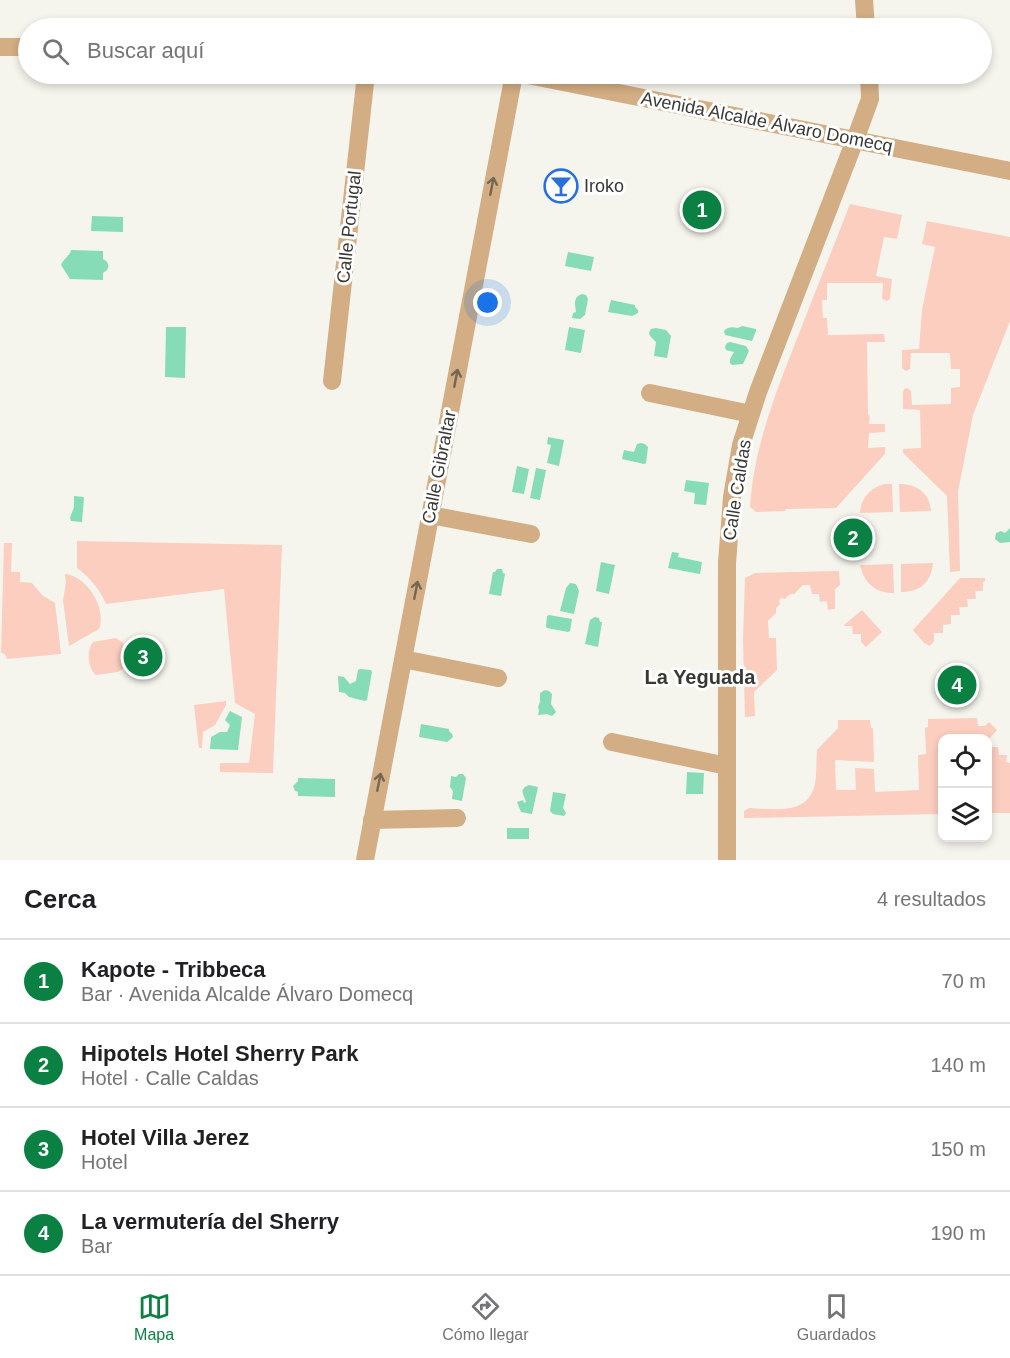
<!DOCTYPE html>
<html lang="es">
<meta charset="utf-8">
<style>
body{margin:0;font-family:Helvetica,sans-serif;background:#f6f6f6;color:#202124}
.controls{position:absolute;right:18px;bottom:18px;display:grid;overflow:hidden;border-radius:12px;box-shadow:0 3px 9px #0003}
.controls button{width:54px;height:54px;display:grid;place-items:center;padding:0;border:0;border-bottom:2px solid #e0e0e0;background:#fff;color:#202124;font:30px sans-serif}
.you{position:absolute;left:488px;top:303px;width:21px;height:21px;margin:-15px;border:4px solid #fff;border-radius:50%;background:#1a73e8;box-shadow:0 0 0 9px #1a73e833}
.badge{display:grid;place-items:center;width:39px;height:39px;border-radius:50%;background:#0b8043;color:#fff;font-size:20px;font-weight:700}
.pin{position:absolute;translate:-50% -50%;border:3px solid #fff;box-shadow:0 2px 6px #0006}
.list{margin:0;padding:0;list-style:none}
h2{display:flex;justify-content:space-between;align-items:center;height:78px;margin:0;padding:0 24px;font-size:26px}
h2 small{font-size:20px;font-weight:400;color:#757577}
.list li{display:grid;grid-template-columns:39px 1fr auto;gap:18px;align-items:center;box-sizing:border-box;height:84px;padding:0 24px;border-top:2px solid #e0e0e0}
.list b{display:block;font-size:22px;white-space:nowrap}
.list p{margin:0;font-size:20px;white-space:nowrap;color:#757577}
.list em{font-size:20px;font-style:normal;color:#757577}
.icon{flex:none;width:33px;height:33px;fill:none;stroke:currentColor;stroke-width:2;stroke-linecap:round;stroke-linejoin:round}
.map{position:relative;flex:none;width:1010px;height:860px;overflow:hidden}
.search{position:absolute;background:#fff;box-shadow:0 3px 9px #0003;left:18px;right:18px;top:18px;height:66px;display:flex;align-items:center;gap:15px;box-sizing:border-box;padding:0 21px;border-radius:33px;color:#757577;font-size:22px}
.sheet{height:414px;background:#fff}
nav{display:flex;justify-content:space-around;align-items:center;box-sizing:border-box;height:84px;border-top:2px solid #e0e0e0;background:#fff;font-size:16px;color:#757577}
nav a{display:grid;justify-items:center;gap:3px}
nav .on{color:#0b8043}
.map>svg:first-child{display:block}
.green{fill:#fbcec0}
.water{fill:#85dcb6}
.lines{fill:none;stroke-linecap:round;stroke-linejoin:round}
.minor{stroke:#d3ad83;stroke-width:18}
.tertiary{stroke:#d3ad83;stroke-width:18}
.oneway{stroke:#766754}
.labels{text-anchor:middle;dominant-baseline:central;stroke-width:6;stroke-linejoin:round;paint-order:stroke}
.street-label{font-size:18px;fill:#383835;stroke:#fff}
.poi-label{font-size:18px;fill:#383835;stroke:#fff;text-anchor:start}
.neighbourhood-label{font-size:20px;font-weight:bold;fill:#383835;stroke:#fff}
</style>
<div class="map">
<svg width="1010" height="860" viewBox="0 0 1010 860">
<rect width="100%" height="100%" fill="#f6f5ed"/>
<path class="green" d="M 850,204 L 902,215 L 897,239 L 884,237 L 876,276 L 892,279 L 890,299 L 887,301 L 882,299 L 883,283 L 827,283 L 827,300 L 822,300 L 823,318 L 827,318 L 828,335 L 884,334 L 885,342 L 867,342 L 868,414 L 870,418 L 869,424 L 885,424 L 885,432 L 869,433 L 868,448 L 885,447 L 885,454 L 836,508 L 786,509 L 785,511 L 756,512 L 750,507 C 754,446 776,392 798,336 C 815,292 833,248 850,204 Z
M 927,221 L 1010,237 L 1010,321 L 973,415 L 958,492 L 960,571 L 950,572 L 947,496 L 903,453 L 903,449 L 921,448 L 920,410 L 903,409 L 903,392 L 904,389 L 907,388 L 911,391 L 912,405 L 951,404 L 951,388 L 960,387 L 960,369 L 951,369 L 950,353 L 911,353 L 910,369 L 906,371 L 902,368 L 902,350 L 919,349 L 922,310 L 935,247 L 922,244 Z
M 884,484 L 892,484 L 893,512 L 860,513 C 861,498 870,488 884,484 Z
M 899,484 C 917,484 930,493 931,511 L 900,512 Z
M 77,541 L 282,545 L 273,773 L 220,772 L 220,763 L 249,763 L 255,714 L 235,703 L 224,589 L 106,604 C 99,588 90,578 77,568 Z
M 4,543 L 12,543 L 11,572 L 20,572 L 20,582 L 32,583 L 42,595 L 55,603 L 61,654 L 7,659 L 5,654 L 1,653 Z
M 933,563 C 931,583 920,592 901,592 L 901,564 Z
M 893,564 L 894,593 C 875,593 864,583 860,565 Z
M 839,571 L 840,585 L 835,589 L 835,609 L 828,610 L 827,601 L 820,602 L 819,594 L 812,594 L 810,585 L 803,585 L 794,594 L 790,594 L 785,599 L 782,598 L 779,600 L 780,604 L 776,608 L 776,613 L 768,621 L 769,638 L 776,638 L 777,670 L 754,692 L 755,716 L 745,717 L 743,640 L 745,578 L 755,573 Z
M 65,574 C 87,576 107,608 99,629 L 69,646 L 63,600 L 66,583 Z
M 960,578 L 985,578 L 985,581 L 983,582 L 983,591 L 975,591 L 976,599 L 967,599 L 968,607 L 959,607 L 960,615 L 951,615 L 951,624 L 943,625 L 943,633 L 934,633 L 934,641 L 930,646 L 924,643 L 913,630 Z
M 862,610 L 882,632 L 866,647 L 861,642 L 861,634 L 853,634 L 852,626 L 844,626 L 844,625 Z
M 116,638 L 123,643 L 124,668 L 118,672 L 96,675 C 88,668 86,651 93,642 Z
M 226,701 L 226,705 L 215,725 L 203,732 L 202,748 L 199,748 L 194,705 Z
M 977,718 L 978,726 L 985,726 L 989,722 L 997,730 L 990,738 L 990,747 L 998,747 L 999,755 L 1007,755 L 1006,762 L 1010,763 L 1010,813 L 988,813 L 988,738 L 942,738 L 942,814 L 744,818 L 744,811 L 749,808 C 773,809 808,816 815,784 C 817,773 816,761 817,750 L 838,728 L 838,720 L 870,720 L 871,728 L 873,728 L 874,762 L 835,760 L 836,790 L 856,790 L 855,768 L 874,769 L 875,792 L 919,790 L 918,755 L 926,754 L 925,728 L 928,727 L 928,719 Z"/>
<path class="water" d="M 92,216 L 123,217 L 123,232 L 91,231 Z
M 71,250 L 103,251 L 103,259 C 108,261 110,266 107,270 L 103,273 L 103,280 L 70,279 L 61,265 C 63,259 70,256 71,250 Z
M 568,252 L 594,257 L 591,271 L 565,266 Z
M 582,294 L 586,295 L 588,299 L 585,315 L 580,319 L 572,318 L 573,313 L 576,312 C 575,304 573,297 582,294 Z
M 611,300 L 635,305 L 635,307 L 638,310 L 638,313 L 632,316 L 608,312 Z
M 742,326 L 756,329 L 756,331 L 752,341 L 725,335 L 724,331 C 728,326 733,327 738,328 Z
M 166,327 L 186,327 L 185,378 L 165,377 Z
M 569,327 L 585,330 L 581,353 L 565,350 Z
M 656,328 L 666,330 L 671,336 L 667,358 L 654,356 L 656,342 L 650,336 L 649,333 L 651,329 Z
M 730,342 L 746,346 L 749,351 L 743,364 L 732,365 L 730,363 L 730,359 L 734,352 L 726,350 L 725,347 L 727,343 Z
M 548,437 L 564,440 L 559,466 L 547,463 L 551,445 L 547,444 Z
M 641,443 L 645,444 L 648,447 L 646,463 L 644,464 L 622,459 L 624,450 L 634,452 L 637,444 Z
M 517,466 L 529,469 L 524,494 L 512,492 Z
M 536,468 L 546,470 L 540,500 L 530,498 Z
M 686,480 L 709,483 L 706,505 L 694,504 L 695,493 L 684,491 Z
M 74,496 L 84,497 L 82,522 L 71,521 L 70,518 L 74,507 Z
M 1010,528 L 1010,542 L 1000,543 L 995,539 L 996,533 L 1001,531 L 1005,533 Z
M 672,552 L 679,553 L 678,557 L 702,562 L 700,574 L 668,568 Z
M 601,562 L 615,565 L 609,594 L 596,591 Z
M 497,569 L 502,569 L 503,573 L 505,574 L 501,596 L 489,594 L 493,572 L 495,572 Z
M 570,583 L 576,584 L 579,591 L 574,614 L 560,611 L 566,588 Z
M 549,615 L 572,619 L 570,631 L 568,632 L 547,628 L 546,626 L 547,616 Z
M 595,617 L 599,618 L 600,622 L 602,622 L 598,647 L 585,644 L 590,620 Z
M 360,669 L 371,670 L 372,672 L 367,700 L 365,701 L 349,697 L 345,693 L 339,692 L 338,676 L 344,677 L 350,684 L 356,681 L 358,670 Z
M 545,690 L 549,691 L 552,694 L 551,704 L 556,712 L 552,716 L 547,714 L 538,715 L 539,711 L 538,707 L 540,702 L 540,693 Z
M 230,711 L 242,717 L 238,750 L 210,749 L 211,737 L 220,732 L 227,732 L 230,725 L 225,720 Z
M 421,724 L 449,729 L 449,731 L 452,734 L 453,737 L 447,742 L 419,737 Z
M 687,772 L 704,773 L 703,794 L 686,794 Z
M 459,774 L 463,774 L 466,778 L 462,801 L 452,799 L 453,791 L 450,787 L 451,776 L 456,777 Z
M 298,778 L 335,779 L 335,797 L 298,796 L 298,792 L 295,791 L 293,786 L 298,781 Z
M 529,785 L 538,787 L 532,814 L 521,812 L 517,802 L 523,800 L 524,803 L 526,802 C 525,795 517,790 529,785 Z
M 553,792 L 566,794 L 563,808 L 566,813 L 564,816 L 553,814 L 550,811 Z
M 507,828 L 529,828 L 529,839 L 507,839 Z"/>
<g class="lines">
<path class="minor" d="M 332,381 L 366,74
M 650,393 L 751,414
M 430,515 L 531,534
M 403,659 L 498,678
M 612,742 L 727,766
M 372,820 L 457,818
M 365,860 L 514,74
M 727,860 L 727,563 L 732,497 L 741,445 L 758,392 L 855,140"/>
<path class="tertiary" d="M 864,0 L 866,28
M 0,47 L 28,47
M 523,74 L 1010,171
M 855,140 L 870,99 L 869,74"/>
</g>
<defs><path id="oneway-shaft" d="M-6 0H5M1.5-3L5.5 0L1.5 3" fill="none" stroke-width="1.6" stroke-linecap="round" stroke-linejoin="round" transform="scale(1.5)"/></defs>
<g class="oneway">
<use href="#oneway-shaft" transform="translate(492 186) rotate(-79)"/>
<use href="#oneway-shaft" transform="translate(456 378) rotate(-79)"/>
<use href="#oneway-shaft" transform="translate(416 590) rotate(-79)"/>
<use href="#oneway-shaft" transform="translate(379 782) rotate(-79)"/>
</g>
<defs>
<g id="bar-ring" transform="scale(1.725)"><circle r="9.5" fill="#fff" stroke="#2870dc" stroke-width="1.5"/><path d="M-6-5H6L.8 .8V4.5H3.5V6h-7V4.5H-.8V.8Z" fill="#2870dc"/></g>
</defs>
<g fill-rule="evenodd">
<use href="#bar-ring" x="561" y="186"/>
</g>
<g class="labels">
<g class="street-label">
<text transform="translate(767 122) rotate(11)">Avenida Alcalde Álvaro Domecq</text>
<text transform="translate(349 227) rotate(-84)">Calle Portugal</text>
<text transform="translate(439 467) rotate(-79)">Calle Gibraltar</text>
<text transform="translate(737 490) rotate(-81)">Calle Caldas</text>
</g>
<g class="poi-label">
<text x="584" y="186">Iroko</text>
</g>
<g class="neighbourhood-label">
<text x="700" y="677">La Yeguada</text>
</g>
</g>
</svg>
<div class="controls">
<button><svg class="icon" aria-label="locate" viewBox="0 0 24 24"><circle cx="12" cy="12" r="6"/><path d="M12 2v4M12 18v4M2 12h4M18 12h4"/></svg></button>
<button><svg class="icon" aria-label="layers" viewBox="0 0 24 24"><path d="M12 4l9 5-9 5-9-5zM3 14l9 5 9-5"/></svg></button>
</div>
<div class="you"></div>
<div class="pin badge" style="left:702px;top:210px">1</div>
<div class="pin badge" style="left:853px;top:538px">2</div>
<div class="pin badge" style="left:143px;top:657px">3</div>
<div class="pin badge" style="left:957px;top:685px">4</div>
<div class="search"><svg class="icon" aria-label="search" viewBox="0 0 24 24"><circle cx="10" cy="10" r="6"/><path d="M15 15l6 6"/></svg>Buscar aquí</div>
</div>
<section class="sheet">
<h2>Cerca<small>4 resultados</small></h2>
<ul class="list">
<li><span class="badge">1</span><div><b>Kapote - Tribbeca</b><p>Bar · Avenida Alcalde Álvaro Domecq</p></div><em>70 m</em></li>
<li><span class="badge">2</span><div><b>Hipotels Hotel Sherry Park</b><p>Hotel · Calle Caldas</p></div><em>140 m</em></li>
<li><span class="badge">3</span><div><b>Hotel Villa Jerez</b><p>Hotel</p></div><em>150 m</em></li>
<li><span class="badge">4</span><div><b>La vermutería del Sherry</b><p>Bar</p></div><em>190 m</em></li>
</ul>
</section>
<nav>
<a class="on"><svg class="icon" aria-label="map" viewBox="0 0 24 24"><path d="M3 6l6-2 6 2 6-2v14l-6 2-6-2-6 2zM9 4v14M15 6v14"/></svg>Mapa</a>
<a><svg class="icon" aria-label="directions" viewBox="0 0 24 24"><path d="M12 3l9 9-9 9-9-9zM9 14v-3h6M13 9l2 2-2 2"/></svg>Cómo llegar</a>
<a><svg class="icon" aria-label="saved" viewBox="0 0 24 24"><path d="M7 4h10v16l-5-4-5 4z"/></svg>Guardados</a>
</nav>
